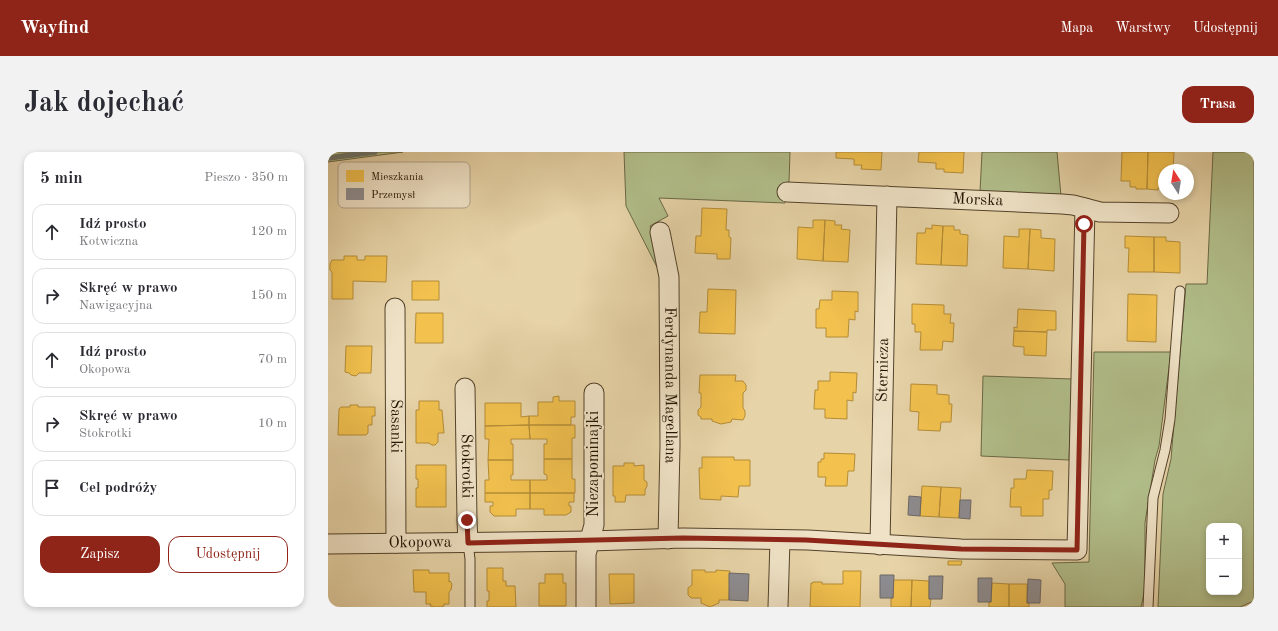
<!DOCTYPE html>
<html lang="pl">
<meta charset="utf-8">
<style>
body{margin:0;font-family:"Old Standard TT",serif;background:#f2f2f3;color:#2b2b33}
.controls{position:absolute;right:12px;bottom:12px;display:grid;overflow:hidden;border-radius:8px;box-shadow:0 2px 6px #0003}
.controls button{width:36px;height:36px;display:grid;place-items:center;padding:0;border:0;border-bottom:1px solid #e1e1e2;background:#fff;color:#2b2b33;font:20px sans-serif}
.compass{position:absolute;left:830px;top:12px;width:36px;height:36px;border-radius:50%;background:#fff;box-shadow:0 2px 6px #0003;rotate:348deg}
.stop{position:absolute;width:12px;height:12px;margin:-9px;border:3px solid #8f2418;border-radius:50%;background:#fff}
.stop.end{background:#8f2418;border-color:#fff;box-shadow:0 1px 4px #0008}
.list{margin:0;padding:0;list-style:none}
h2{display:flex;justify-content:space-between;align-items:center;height:52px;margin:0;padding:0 16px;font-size:17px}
h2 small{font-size:13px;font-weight:400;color:#7c7c81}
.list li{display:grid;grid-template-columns:26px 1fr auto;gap:12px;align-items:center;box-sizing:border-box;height:56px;margin:0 8px 8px;padding:0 8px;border:1px solid #e1e1e2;border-radius:12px}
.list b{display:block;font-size:15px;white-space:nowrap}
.list p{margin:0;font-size:13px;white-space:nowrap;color:#7c7c81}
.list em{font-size:13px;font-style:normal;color:#7c7c81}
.actions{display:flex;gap:8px;padding:12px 16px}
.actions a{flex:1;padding:9px 0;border:1px solid #8f2418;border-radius:12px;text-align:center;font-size:14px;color:#8f2418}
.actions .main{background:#8f2418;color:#fff}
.icon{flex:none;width:22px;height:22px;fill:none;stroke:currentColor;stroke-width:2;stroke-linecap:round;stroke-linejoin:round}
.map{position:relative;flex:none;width:926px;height:455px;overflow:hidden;border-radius:12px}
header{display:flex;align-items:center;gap:24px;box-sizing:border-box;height:56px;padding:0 20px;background:#8f2418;color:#fff}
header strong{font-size:19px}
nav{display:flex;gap:22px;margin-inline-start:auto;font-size:14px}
.intro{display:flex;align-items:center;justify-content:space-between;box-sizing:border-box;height:96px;padding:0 24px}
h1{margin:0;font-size:28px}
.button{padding:10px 18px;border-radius:12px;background:#8f2418;color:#fff;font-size:14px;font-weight:700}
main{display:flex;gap:24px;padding:0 24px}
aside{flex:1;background:#fff;border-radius:12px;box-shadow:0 2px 6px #0003}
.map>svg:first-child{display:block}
.green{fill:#b1be8a;stroke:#6a6845;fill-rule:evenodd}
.homes{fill:#f2c14e;stroke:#b48c37}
.industry{fill:#8d8d92;stroke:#6d6866}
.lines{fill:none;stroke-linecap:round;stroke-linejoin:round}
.stream{stroke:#6b746c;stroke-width:5.5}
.service-casing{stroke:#53422a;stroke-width:11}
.minor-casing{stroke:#53422a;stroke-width:21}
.service{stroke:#efe2c6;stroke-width:9}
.minor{stroke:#efe2c6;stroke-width:19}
.route{stroke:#8f2418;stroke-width:5}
.labels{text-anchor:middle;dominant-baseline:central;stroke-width:4;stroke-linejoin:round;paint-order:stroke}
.street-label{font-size:16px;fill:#221200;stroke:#efe2c6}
.key{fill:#efe2c6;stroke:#b2a48b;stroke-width:1}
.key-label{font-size:11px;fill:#221200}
</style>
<header>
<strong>Wayfind</strong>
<nav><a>Mapa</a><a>Warstwy</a><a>Udostępnij</a></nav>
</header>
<div class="intro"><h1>Jak dojechać</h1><a class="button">Trasa</a></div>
<main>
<aside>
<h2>5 min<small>Pieszo · 350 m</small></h2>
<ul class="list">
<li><svg class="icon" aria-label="ahead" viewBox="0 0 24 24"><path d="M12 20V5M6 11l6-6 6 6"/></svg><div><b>Idź prosto</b><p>Kotwiczna</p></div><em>120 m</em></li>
<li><svg class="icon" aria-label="right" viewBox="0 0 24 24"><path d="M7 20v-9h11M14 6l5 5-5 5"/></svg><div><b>Skręć w prawo</b><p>Nawigacyjna</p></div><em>150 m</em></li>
<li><svg class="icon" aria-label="ahead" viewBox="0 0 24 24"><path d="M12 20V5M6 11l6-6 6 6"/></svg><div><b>Idź prosto</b><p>Okopowa</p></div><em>70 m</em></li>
<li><svg class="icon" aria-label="right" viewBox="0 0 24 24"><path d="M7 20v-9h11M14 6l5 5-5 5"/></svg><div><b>Skręć w prawo</b><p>Stokrotki</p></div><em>10 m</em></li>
<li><svg class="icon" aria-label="arrive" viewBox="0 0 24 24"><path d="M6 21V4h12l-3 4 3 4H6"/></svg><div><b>Cel podróży</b></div></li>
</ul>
<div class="actions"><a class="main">Zapisz</a><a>Udostępnij</a></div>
</aside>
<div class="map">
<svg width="926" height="455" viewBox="0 0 926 455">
<rect width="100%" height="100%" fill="#e6d3a7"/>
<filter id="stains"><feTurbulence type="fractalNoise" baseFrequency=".005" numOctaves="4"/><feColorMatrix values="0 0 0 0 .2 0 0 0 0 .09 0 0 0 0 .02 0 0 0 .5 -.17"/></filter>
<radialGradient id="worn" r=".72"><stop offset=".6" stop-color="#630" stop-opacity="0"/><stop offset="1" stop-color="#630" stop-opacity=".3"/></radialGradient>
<path class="green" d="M 0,0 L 75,0 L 0,10 Z
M 296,0 L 462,0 L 461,30 L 457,51 L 331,46 L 340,64 L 322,74 L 334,119 L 332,121 L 298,54 Z
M 654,0 L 729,0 L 733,44 L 652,40 Z
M 885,0 L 926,0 L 926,449 L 912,455 L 830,455 L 835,342 L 843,307 L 858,132 L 879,132 ZM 881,374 L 911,374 L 911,440 L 881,440 Z
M 766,200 L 843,200 L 831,294 L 827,308 L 817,371 L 817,437 L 813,455 L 737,455 L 737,432 L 724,411 L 761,410 Z
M 655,224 L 744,227 L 741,308 L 653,304 Z"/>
<path class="homes" d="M 508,0 L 554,0 L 553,18 L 533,17 L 534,13 L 526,13 L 526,7 L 508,6 Z
M 591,0 L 636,0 L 635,21 L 616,20 L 616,17 L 608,17 L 608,11 L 590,10 Z
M 794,0 L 820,0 L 819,37 L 808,37 L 808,35 L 802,35 L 802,29 L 793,29 Z
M 820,0 L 846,0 L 845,18 L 836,18 L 836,36 L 830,36 L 830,38 L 819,37 Z
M 374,56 L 399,57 L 398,78 L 401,78 L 401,85 L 403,86 L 402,107 L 389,107 L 389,102 L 367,101 L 368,84 L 373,84 Z
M 485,68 L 497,68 L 495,109 L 469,107 L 470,75 L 485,76 Z
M 497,68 L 507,69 L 507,73 L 514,73 L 513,77 L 522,78 L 520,110 L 495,109 Z
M 604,73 L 615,74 L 613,113 L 588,112 L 589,81 L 597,81 L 598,76 L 604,77 Z
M 615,74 L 626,74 L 626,78 L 632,78 L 632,82 L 640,83 L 639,114 L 613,113 Z
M 691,77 L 702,77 L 700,117 L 675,116 L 676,84 L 691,85 Z
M 702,77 L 713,78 L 713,86 L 727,87 L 726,119 L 700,117 Z
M 797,84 L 826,85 L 826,120 L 800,120 L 801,96 L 797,96 Z
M 826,85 L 838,85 L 838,89 L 852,90 L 852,121 L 826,120 Z
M 16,104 L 29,104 L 29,108 L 37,108 L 37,104 L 59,104 L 58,130 L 25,129 L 25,147 L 4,147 L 4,120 L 2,118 L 2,112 L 4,108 L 16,108 Z
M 84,129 L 111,129 L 111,148 L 84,148 Z
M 380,137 L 408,138 L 407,182 L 371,181 L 372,160 L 379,160 Z
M 504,139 L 530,140 L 530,160 L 527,159 L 527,168 L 521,167 L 520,185 L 498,185 L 498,176 L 488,176 L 488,157 L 491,157 L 492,148 L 504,148 Z
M 800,142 L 829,143 L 828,190 L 799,189 Z
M 584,152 L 616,153 L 616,162 L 623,162 L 622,171 L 626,171 L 625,190 L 615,189 L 614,198 L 592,198 L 593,180 L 587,180 L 587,172 L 584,172 Z
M 690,157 L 728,159 L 728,178 L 719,178 L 719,180 L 686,179 L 686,175 L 689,176 Z
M 88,161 L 115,161 L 115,191 L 87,191 Z
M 686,179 L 719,180 L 718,204 L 696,203 L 696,195 L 685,194 Z
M 18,194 L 44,194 L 43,221 L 31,221 L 28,224 L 23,223 L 21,221 L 17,220 Z
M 502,220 L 529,221 L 528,241 L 525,240 L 525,249 L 519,248 L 519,267 L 497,266 L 497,257 L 486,257 L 487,238 L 490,238 L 490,229 L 502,229 Z
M 372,223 L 408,223 L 407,229 L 415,229 L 418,233 L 418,238 L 415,241 L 415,256 L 417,259 L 417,264 L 415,268 L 404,267 L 403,270 L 393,272 L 384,269 L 384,267 L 373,267 L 373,265 L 370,263 L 370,258 L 373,255 L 373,241 L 371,241 Z
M 583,232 L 609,233 L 609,242 L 621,243 L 621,252 L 624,252 L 623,270 L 613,270 L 612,279 L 590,278 L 591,260 L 582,259 Z
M 231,244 L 231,249 L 247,249 L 247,265 L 243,265 L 243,273 L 201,273 L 201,264 L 210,264 L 210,250 L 225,250 L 225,245 Z
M 91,249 L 111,249 L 111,258 L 114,258 L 116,281 L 110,281 L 110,290 L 107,293 L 104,293 L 101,291 L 88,291 L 88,258 L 91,258 Z
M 157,251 L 193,251 L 193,265 L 201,264 L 201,273 L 157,274 Z
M 22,253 L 30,253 L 30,255 L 47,255 L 47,264 L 44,264 L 44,273 L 40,273 L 40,281 L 38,283 L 10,283 L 11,257 L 13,255 L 22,255 Z
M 201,273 L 202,287 L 183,287 L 183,292 L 185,292 L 185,308 L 160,308 L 161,287 L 157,287 L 157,274 Z
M 201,273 L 247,273 L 247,286 L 244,286 L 244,307 L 216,307 L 216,292 L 219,292 L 219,287 L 202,287 Z
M 496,301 L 527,302 L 526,319 L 520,319 L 519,334 L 497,334 L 498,325 L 490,325 L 490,310 L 493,310 L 493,307 L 496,307 Z
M 374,305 L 406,305 L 406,308 L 422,308 L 422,334 L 411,334 L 410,345 L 393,344 L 393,348 L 372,347 L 371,316 L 374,316 Z
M 216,307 L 244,307 L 244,327 L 247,327 L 247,341 L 202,341 L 202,328 L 219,328 L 219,323 L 216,322 Z
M 160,308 L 185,308 L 185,323 L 183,323 L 183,328 L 202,328 L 202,341 L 157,341 L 157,328 L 161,328 Z
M 296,311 L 306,311 L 306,314 L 316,313 L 316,328 L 319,330 L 319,334 L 317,338 L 317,343 L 298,343 L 297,350 L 287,350 L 287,344 L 285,344 L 285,314 L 296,314 Z
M 88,313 L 118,313 L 118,355 L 88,355 L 88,336 L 90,336 L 90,327 L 88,327 Z
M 699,318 L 725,319 L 724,338 L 721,338 L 721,347 L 715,347 L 715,364 L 693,364 L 693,355 L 682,355 L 683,336 L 686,336 L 686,327 L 698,327 Z
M 594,334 L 613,335 L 611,365 L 592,364 Z
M 613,335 L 633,336 L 631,366 L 611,365 Z
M 157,341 L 202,341 L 202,357 L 188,357 L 188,364 L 166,364 L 162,360 L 162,354 L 165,354 L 165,350 L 157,350 Z
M 202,341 L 246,341 L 246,350 L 241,350 L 241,354 L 243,354 L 243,360 L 238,363 L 216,363 L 216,357 L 202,357 Z
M 620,409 L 634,409 L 633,413 L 620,413 Z
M 159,416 L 175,416 L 175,429 L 178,429 L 178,434 L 187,434 L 188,455 L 159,455 L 159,449 L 161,449 L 161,439 L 159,439 Z
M 85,418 L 101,418 L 101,421 L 121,421 L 121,430 L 122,429 L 124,432 L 123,438 L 121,440 L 121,452 L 116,452 L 116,454 L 113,455 L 106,455 L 102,454 L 103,452 L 98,452 L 98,440 L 86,440 Z
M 364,418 L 377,418 L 377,420 L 388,420 L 388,418 L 402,419 L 401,448 L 391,448 L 391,451 L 382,455 L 373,451 L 373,446 L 363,446 L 360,443 L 360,436 L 364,433 Z
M 515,419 L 533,419 L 532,455 L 482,455 L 483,431 L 485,431 L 485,430 L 494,430 L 494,432 L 515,432 Z
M 217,422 L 235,422 L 235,431 L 238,431 L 238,454 L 211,454 L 211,431 L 217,431 Z
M 281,422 L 306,422 L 306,451 L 282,452 Z
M 565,428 L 584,428 L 583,455 L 563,455 L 563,446 L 565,446 Z
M 584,428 L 601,429 L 601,447 L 603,447 L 602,455 L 583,455 Z
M 664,431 L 681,432 L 681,455 L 661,455 L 661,450 L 663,450 Z
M 681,432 L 699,432 L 699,451 L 701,451 L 701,455 L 681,455 Z"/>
<path class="industry" d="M 581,344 L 593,345 L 592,364 L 580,363 Z
M 632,348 L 643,348 L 642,367 L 631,366 Z
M 401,421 L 421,422 L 420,449 L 401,448 Z
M 552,423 L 566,423 L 565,446 L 552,446 Z
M 601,424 L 615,424 L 614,447 L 601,447 Z
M 650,426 L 664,426 L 663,450 L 650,450 Z
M 700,427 L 713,428 L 712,451 L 699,451 Z"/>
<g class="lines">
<path class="stream" d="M 0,6 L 47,0"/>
<g class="service-casing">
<path id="service" d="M 140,391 L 142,407 L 142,455
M 820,455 L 825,346 L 837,298 L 842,267 L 852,139"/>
</g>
<g class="minor-casing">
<g id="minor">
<path id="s1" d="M 459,40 L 734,52 L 745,53 L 772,60 L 841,61"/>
<path id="s2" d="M 332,80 L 341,125 L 342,293 L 340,387"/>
<path id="s3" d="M 67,156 L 68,391"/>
<path id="s4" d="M 137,236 L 139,368 L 140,391"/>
<path id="s5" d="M 0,392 L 262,389 L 355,386 L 480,388 L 633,397 L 749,398 L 757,56"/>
<path id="s6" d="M 552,393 L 559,44"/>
<path d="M 258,455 L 258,402 L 266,373 L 266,241"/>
<path d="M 450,455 L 452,388"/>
</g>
</g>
<use href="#service" class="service"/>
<use href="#minor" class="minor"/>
</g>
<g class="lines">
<path class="route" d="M 139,368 L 140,391 L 355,386 L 478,388 L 633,397 L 749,398 L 756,72"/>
</g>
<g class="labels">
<g class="street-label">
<text stroke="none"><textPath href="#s1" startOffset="191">Morska</textPath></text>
<text stroke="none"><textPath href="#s6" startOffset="175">Sternicza</textPath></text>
<text stroke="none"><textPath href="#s2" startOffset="154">Ferdynanda Magellana</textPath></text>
<text stroke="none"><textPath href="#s3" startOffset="118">Sasanki</textPath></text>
<text transform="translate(266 312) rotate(-90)">Niezapominajki</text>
<text stroke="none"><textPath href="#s4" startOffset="78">Stokrotki</textPath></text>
<text stroke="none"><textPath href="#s5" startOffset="92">Okopowa</textPath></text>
</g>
</g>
<rect x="10" y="10" width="132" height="46" rx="6" class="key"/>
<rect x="18" y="18" width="18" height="12" fill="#f2c14e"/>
<rect x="18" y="36" width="18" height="12" fill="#8d8d92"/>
<g class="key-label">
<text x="43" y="28">Mieszkania</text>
<text x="43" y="46">Przemysł</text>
</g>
<rect width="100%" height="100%" filter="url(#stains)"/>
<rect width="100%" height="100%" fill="url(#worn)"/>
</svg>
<div class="controls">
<button>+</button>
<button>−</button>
</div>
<svg class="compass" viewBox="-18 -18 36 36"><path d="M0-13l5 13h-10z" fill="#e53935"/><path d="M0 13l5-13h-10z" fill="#7c7c81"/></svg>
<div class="stop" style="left:756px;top:72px"></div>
<div class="stop end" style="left:139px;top:368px"></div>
</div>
</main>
